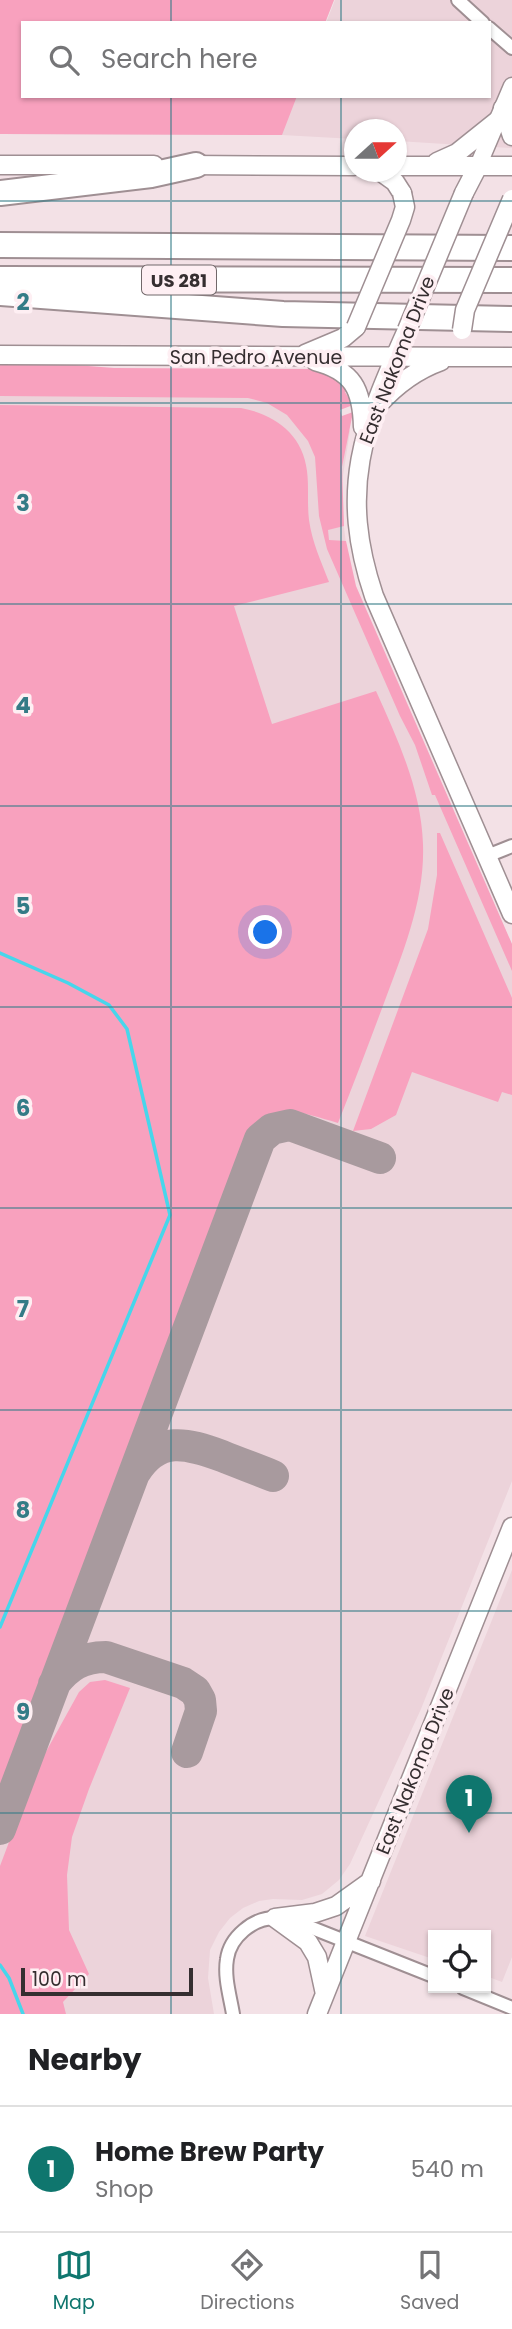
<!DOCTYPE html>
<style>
body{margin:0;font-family:Poppins,sans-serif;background:#f2f2f2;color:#202124}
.controls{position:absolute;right:21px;bottom:21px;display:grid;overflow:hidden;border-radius:0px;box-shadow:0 2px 5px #0004}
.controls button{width:63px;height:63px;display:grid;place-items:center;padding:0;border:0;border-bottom:2px solid #e0e0e0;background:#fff;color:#202124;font:35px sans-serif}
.compass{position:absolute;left:344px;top:119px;width:63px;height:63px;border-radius:50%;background:#fff;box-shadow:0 2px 5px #0004;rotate:69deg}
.scale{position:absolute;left:21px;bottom:18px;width:172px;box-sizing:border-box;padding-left:7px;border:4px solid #352e30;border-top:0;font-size:19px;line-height:24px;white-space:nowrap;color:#352e30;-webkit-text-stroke:5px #feeff3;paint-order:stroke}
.you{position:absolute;left:266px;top:933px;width:24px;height:24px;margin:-18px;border:5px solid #fff;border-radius:50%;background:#1a73e8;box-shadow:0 0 0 10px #1a73e833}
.badge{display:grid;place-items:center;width:46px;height:46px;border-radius:50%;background:#0f766e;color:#fff;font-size:23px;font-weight:700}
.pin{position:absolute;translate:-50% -58px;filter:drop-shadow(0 2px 4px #0008)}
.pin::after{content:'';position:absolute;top:37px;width:24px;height:21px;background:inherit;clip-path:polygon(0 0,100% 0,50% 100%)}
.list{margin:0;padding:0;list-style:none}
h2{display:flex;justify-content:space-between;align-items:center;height:91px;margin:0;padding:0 28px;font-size:30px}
h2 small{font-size:23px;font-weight:400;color:#757577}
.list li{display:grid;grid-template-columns:46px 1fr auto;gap:21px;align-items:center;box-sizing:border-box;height:126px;padding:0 28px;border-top:2px solid #e0e0e0}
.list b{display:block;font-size:26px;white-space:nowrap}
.list p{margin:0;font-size:23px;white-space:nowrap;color:#757577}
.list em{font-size:23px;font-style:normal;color:#757577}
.icon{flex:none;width:38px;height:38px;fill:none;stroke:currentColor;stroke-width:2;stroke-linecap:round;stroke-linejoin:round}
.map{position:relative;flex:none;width:512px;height:2014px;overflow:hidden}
.search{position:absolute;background:#fff;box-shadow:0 2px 5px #0004;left:21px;right:21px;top:21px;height:77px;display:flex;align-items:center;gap:18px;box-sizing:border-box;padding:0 24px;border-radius:0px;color:#757577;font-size:26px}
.sheet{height:217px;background:#fff}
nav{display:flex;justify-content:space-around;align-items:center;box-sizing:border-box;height:98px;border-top:2px solid #e0e0e0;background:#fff;font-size:19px;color:#757577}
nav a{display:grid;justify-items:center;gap:4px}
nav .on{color:#0f766e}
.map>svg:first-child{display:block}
.built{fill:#ecd3da}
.green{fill:#f8a1be}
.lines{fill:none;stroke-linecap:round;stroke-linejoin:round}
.stream{stroke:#47d6eb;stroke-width:3.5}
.taxiway{stroke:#a89a9e;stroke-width:32}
.minor-casing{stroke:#9f8f93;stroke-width:16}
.tertiary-casing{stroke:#9f8f93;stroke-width:19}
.secondary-casing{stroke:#9f8f93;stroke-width:21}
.motorway-casing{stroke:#9f8f93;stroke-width:28}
.minor{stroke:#fff;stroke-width:12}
.tertiary{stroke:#fff;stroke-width:16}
.secondary{stroke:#fff;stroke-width:18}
.motorway{stroke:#fff;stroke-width:24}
.secondary-bridge-casing{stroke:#9f8f93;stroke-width:21;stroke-linecap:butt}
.secondary-bridge{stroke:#fff;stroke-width:18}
.grid{fill:none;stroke:#347b86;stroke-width:2;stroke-opacity:0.55}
.labels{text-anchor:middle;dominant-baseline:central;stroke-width:7;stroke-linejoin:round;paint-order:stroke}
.shield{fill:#feeff3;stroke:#71686a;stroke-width:2}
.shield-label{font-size:18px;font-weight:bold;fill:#352e30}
.street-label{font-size:19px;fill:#352e30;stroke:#feeff3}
.grid-label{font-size:23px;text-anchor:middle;font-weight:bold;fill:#347b86;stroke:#feeff3;stroke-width:7;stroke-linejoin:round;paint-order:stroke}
</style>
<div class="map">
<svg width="512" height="2014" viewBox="0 0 512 2014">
<rect width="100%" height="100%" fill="#f3e1e6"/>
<path class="built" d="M 0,0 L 334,0 L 325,23 L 23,23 L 23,96 L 489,96 L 489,23 L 326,23 L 335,0 L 512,0 L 512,148 L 397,141 L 396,130 L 354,130 L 354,139 L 282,135 L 0,134 Z
M 317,381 L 350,431 L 340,494 L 350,577 L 512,945 L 512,1481 L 421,1709 L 350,1864 L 339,1880 L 322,1894 L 302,1900 L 273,1899 L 259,1901 L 243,1908 L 230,1918 L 219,1932 L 210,1950 L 208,1978 L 214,2014 L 0,2014 L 0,382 Z
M 512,1570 L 512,1957 L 502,1982 L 486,1976 L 486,1935 L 433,1935 L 433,1959 L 365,1936 Z"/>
<path class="green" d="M 0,0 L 334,0 L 325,23 L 23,23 L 23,96 L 297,96 L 282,135 L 0,134 Z
M 24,361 L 114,368 L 313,369 L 330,373 L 348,389 L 345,392 L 353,405 L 340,410 L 342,416 L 353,412 L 342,467 L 344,526 L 328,530 L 329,540 L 346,541 L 356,586 L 512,944 L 512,971 L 435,795 L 432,795 L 415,745 L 400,716 L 327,549 L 319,516 L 315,457 L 308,441 L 287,415 L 267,403 L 248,398 L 0,396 L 0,362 Z
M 0,405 L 241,408 C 274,414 303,434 307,471 C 309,487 307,503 309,520 C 312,542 321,561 329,582 L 234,606 L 272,724 L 376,691 C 398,740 421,789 423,844 C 425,900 403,952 384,1003 C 369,1043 354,1083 338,1123 C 298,1112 281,1101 247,1135 L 0,1789 Z
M 437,833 L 440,833 L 512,998 L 512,1095 L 502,1092 L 498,1102 L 412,1072 L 396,1115 L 371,1129 L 353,1131 L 428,929 L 437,875 Z
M 105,1680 L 130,1688 L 89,1789 L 72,1837 L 67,1875 L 69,1930 L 89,1974 L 63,2002 L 66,2014 L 0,2014 L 0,1866 L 37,1768 L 79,1692 L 90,1682 Z"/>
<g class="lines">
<path class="stream" d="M 0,953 L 68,983 L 109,1005 L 127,1029 L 170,1215 L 0,1627
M 0,1965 L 9,1978 L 23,2014"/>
<path class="taxiway" d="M 135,1472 C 158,1435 187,1443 222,1456 C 239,1463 256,1469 273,1476
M 54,1684 C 68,1666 82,1657 106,1657 L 183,1683 L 195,1691 L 200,1700 L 201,1711 L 187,1752
M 0,1829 L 260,1139 L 272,1129 L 290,1125 L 380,1158"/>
<g class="minor-casing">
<path id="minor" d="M 458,0 L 483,23
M 489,28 L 512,48
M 487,856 L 512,846
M 463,1988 L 512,2008
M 233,2014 C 230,1996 224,1977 227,1959 C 230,1937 253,1918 275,1918 C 282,1919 290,1921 297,1922 L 433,1976"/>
</g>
<g class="tertiary-casing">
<path id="tertiary" d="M 478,166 L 512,86"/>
</g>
<g class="secondary-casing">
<path id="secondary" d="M 503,108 L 512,136
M 437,162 L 457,153 L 497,121
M 0,165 L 154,165
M 185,165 L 354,166
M 396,166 L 512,166
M 381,172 L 395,182 L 402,193
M 464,193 L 478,166
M 407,330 C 363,428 338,489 374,596 L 512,914
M 305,354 L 343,338 L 356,327
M 0,355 L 512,357
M 315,361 C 353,371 362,389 363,427
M 379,404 C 397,384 416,370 441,361
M 275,1918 L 315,1913 L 336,1906 L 371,1881
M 275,1918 L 308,1942 L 317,1957 L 325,1994
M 317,2014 L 512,1527"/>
</g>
<g class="motorway-casing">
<path id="motorway" d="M 0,193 L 151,175 L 196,165
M 0,245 L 512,248
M 0,279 L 512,280
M 0,293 L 283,314 L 512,319"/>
</g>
<use href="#minor" class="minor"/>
<use href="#tertiary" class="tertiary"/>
<use href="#secondary" class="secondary"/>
<use href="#motorway" class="motorway"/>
<g class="secondary-bridge-casing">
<path id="secondary-bridge" d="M 356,327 L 401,220 L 405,207 L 402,193
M 407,330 L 464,193
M 462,330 L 465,310 L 512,199"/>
</g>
<use href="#secondary-bridge" class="secondary-bridge"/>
</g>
<path class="grid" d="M 171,0 L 171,23M 341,0 L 341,23M 171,96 L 171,2014M 341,96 L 341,2014M 0,201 L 512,201M 0,403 L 512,403M 0,604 L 512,604M 0,806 L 512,806M 0,1007 L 512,1007M 0,1208 L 512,1208M 0,1410 L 512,1410M 0,1611 L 512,1611M 0,1813 L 512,1813"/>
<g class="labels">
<rect class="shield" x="142" y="265.5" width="74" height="29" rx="5"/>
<g class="shield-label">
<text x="179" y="280">US 281</text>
</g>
<g class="street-label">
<text x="256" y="357">San Pedro Avenue</text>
<text transform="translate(397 360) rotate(-69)">East Nakoma Drive</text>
<text transform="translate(415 1771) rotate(-68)">East Nakoma Drive</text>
</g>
</g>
<g class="grid-label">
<text x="23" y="310">2</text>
<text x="23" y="511">3</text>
<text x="23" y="713">4</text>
<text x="23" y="914">5</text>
<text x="23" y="1116">6</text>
<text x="23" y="1317">7</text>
<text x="23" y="1518">8</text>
<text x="23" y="1720">9</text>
</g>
</svg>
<div class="controls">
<button><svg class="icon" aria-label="locate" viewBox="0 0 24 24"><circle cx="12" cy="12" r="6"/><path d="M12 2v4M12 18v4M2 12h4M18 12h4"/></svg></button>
</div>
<svg class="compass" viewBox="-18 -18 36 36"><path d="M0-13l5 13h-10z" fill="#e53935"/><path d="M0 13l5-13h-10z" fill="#757577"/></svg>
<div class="scale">100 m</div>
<div class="you"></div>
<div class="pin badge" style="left:469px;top:1833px">1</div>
<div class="search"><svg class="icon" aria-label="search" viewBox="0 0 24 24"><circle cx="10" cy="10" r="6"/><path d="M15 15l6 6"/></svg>Search here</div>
</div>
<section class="sheet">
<h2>Nearby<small></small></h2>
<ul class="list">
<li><span class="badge">1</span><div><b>Home Brew Party</b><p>Shop</p></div><em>540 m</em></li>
</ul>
</section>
<nav>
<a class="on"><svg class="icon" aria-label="map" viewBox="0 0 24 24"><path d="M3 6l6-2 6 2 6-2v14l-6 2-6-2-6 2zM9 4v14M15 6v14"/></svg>Map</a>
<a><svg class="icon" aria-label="directions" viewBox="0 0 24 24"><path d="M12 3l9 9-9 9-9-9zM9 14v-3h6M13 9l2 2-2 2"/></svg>Directions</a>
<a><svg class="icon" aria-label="saved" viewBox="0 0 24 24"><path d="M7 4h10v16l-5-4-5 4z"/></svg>Saved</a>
</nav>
